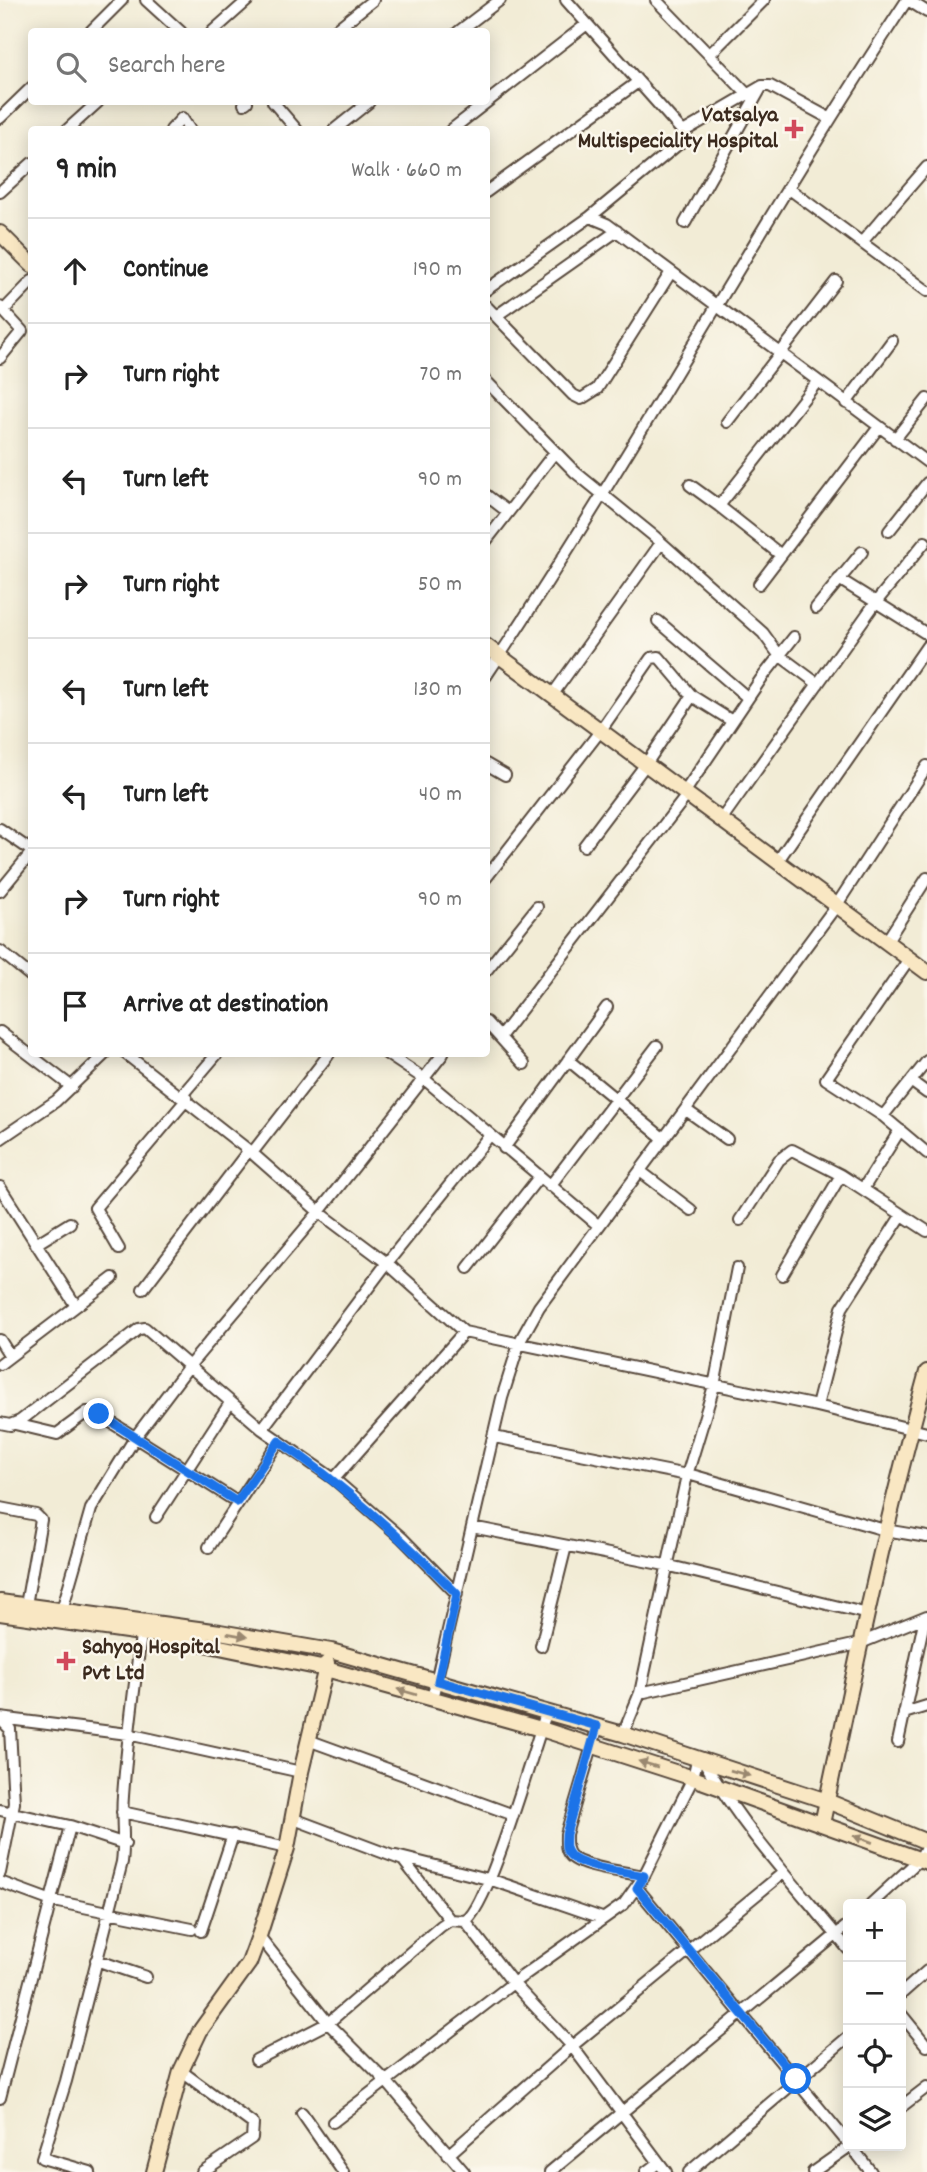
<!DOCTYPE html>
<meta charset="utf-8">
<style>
body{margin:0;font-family:Dekko,sans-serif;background:#f2f2f2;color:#222}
.controls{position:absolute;right:21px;bottom:21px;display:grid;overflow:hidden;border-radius:7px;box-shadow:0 4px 18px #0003}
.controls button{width:63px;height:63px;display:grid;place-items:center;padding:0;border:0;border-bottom:2px solid #e0e0e0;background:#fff;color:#222;font:35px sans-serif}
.stop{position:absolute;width:21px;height:21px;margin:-16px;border:5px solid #1a73e8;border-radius:50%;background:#fff}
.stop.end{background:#1a73e8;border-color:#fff;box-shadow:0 2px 7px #0008}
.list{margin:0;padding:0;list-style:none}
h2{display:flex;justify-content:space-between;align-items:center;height:91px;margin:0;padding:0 28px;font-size:30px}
h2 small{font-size:23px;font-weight:400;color:#767676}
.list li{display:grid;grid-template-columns:46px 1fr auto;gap:21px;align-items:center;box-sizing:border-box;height:105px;padding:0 28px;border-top:2px solid #e0e0e0}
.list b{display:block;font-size:26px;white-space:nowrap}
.list em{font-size:23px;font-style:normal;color:#767676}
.icon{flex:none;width:38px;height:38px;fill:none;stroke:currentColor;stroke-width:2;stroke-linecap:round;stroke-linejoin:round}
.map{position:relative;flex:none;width:927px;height:2172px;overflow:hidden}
.search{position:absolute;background:#fff;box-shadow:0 4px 18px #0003;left:28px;top:28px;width:462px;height:77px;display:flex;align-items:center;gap:18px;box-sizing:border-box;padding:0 24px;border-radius:7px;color:#767676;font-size:26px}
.panel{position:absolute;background:#fff;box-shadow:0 4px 18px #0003;left:28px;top:126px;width:462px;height:931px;border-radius:7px}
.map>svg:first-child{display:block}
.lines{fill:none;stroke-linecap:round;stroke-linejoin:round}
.street-casing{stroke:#56473a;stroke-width:14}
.secondary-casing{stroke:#56473a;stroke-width:18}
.street{stroke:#fff;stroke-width:10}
.secondary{stroke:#f9e7c3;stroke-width:14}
.oneway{fill:#9a8870}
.route{stroke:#1a73e8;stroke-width:9}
.poi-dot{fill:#d1495b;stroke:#fbf7ec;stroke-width:2.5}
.labels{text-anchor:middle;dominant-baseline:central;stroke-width:5;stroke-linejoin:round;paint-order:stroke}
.poi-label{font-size:23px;font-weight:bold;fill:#3b2a1e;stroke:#fbf7ec;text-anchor:end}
</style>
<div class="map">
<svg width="927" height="2172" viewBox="0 0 927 2172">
<rect width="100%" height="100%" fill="#fbf7ec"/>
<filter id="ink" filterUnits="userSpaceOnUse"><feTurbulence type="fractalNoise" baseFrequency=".0143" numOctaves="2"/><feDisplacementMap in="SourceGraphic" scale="14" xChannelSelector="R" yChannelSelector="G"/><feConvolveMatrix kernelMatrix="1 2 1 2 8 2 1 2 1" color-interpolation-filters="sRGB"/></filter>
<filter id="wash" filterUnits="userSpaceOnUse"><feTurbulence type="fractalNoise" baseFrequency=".00686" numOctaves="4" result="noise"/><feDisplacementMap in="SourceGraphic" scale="28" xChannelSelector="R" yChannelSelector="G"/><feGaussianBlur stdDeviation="1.57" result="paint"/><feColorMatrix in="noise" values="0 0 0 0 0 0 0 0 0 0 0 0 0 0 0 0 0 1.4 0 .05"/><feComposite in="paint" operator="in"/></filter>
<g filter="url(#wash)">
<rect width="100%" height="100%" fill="#f2ecd6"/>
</g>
<g filter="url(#ink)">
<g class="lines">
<g class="street-casing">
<path id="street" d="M 146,0 L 181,32
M 566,0 L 683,132
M 656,0 L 747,94
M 908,0 L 927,12
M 90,32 L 122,0
M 212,32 L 248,0
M 333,32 L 373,0
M 458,32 L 500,0
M 710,54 L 764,0
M 273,102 L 297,130
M 244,104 L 247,102
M 0,118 L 32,87
M 67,130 L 98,102
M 171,130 L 182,118 L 190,130
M 334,130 L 369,102
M 451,130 L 587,24
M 788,188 L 927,291
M 0,192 L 32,163
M 486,192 L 638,82
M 590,217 L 607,224 L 927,462
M 685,223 L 762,86
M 862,242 L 927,167
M 486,290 L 590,217 L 681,142 L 683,132 L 762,86 L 770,86 L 829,118
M 486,306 L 573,395 L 581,399 L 597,389 L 671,272
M 0,307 L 22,331 L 0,358
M 4,310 L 32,281
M 496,316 L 617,231
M 486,381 L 575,472 L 655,537 L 763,633 L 779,655 L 818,684
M 846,403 L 892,341
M 727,422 L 836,281
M 895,439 L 927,399
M 690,485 L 719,506
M 486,495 L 508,512
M 889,531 L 927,483
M 486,541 L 555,452
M 781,555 L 719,506 L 817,382
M 839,579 L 927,634
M 759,584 L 879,427
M 816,608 L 862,552
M 658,621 L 748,698
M 486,676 C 634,455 761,221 907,0
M 553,694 L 661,543
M 486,764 L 505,775
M 684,793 L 761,679 L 794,637
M 721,820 L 876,602 L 925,542
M 0,829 L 32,851
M 584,846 L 646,764 L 692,696
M 777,862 L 927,646
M 486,878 L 601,730 L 651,658 L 659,657 L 692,696 L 732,721
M 0,891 L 32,852
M 886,942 L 927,878
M 0,951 L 32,977
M 909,959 L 826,1079 L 883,1116 L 927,1153
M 486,971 L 537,907
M 486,1022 L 524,1064
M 0,1032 L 72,1087
M 500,1037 L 687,795
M 126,1054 L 252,1153 L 319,1212 L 387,1263 L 464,1332 L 817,1406 L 927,1433
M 387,1054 L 423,1078 L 599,1226
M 568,1060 L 664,1139
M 912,1082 L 927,1093
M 182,1095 L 217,1054
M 686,1110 L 727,1139
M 883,1116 L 927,1061
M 0,1139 L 56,1101 L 105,1054
M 504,1148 L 607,1007
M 252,1153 L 329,1054
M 640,1171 L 691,1210
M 550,1186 L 657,1046
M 0,1187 L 76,1306
M 863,1189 L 900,1130
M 740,1220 L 779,1160 L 792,1150 L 841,1175 L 927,1231
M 36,1244 L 70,1223
M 119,1249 L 95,1208 L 187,1099
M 468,1268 L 539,1177
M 782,1275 L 841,1175
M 143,1289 L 249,1150
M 0,1340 L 10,1356
M 0,1364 L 113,1278
M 817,1406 L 842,1308 L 901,1216
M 0,1423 L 10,1425 L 20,1421 L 139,1329 L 145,1328 L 262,1429 L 334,1479 L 402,1538 L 457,1594
M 15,1424 L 57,1434 L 87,1412 L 98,1414 L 237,1502
M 262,1429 L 387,1263 L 489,1136
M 494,1437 L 687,1475
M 688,1474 L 885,1530 L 927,1537
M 334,1479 L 464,1332
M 0,1508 L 36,1515 L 41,1520 L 26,1605
M 156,1517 L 230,1403
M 472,1527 L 670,1566 L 868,1614
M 209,1547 L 279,1441
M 62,1610 L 91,1509 L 136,1436 L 189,1366 L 319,1212 L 443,1054
M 541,1646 L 566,1546
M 640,1693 L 687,1475 L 714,1386 L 737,1268
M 432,1699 L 502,1398 L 520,1341 L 539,1307 L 836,906 L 927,766
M 904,1713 L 927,1706
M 0,1718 L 128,1734 L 301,1772
M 0,1719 L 10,1729 L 14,1803 L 0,1873
M 598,1726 L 566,1834 C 566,1842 565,1849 570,1855 C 579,1868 627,1872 644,1876
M 623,1734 L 640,1693 L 858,1644 L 927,1616
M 308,1740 L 511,1814
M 898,1742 L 925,1617
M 705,1763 C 744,1831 799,1889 848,1949
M 0,1810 L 70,1826 L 125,1844
M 122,1812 L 287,1848
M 294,1819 L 403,1860 L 450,1920
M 396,1856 L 492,1880 L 602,1918
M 0,1882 L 49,1900 L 192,1929
M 637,1888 L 848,2143
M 871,1904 L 920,1859 L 927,1845
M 465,1921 L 513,1983 L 572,2046 L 666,2172
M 201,1931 L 233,1835
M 259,1936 L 328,2023 L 387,2082 L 464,2172
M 96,1960 L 146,1977
M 901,1994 L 927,1971
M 901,2014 L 927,2046
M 256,2060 L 328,2023 L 441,1926 L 450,1920 L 465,1921 C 488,1910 534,1746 547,1711
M 181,2071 L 253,2124 L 252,2138 L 202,2172
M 0,2098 L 70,1826
M 901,2107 L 927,2087
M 302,2113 L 343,2172
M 333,2122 L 513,1983 L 624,1904 L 644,1876 L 693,1778 L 697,1760
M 851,2146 L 871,2172
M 448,2155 L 572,2046 L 783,1873
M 90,2172 L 42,2158 L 66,2081 L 122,1862 C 125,1840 121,1819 123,1796 C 127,1740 135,1684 142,1627
M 550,2172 L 848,1925
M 646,2172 L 658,2163
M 689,2172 L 848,2037
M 813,2172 L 850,2146"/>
</g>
<g class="secondary-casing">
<path id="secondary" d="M 0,233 L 32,265
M 486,646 L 927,972
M 0,1602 L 220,1632 L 331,1651 L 623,1734 L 827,1801 L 927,1842
M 0,1613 L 176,1638 L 326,1669 L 541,1729 L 693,1778 L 927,1862
M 822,1824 C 854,1672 885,1522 927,1372
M 154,2172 L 181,2071 L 200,2031 L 249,1963 L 259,1936 L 287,1848 L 301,1772 L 327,1663"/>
</g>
<use href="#street" class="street"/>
<use href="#secondary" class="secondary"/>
</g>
<defs><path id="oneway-solid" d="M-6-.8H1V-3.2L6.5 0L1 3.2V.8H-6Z" transform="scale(1.75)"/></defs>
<g class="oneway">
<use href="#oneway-solid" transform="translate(237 1635) rotate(10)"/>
<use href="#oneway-solid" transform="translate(407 1692) rotate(-164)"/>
<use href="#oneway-solid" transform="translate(648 1764) rotate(-163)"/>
<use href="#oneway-solid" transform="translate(740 1773) rotate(16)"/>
<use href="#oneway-solid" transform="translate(863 1839) rotate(-160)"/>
</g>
</g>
<g class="lines" filter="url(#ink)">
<path class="route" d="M 99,1414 L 237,1502 L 279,1441 C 345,1486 401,1538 457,1594 L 438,1681 L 597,1726 L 566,1834 C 566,1842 564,1849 570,1855 C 580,1868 627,1872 644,1876 L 637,1888 L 796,2079"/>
</g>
<g class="poi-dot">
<path d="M790.5 118.5h7v7h7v7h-7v7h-7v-7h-7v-7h7z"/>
<path d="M62.5 1650.5h7v7h7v7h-7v7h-7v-7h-7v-7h7z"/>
</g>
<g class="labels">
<g class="poi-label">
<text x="778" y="116">Vatsalya<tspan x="778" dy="26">Multispeciality Hospital</tspan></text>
<text x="82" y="1648" text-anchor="start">Sahyog Hospital<tspan x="82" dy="26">Pvt Ltd</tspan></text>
</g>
</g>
</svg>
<div class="controls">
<button>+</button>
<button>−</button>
<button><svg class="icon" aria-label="locate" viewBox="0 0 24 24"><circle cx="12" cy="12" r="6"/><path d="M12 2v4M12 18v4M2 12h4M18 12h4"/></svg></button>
<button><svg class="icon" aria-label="layers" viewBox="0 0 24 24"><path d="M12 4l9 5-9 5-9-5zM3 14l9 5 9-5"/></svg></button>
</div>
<div class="stop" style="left:796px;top:2079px"></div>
<div class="stop end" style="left:99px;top:1414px"></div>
<div class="search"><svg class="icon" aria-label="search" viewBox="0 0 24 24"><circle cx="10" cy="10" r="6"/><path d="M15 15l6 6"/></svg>Search here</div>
<section class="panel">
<h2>9 min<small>Walk · 660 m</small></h2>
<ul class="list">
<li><svg class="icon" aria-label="ahead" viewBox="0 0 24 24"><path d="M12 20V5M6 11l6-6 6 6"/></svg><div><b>Continue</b></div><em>190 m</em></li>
<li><svg class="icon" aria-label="right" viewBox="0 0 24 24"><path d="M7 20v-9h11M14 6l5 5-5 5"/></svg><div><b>Turn right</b></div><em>70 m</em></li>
<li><svg class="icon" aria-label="left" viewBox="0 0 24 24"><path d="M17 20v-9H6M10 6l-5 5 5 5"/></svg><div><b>Turn left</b></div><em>90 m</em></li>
<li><svg class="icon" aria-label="right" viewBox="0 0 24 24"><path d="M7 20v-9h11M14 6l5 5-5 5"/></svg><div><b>Turn right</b></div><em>50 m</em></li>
<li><svg class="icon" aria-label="left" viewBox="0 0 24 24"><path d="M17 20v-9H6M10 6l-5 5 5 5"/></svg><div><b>Turn left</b></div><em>130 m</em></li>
<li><svg class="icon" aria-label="left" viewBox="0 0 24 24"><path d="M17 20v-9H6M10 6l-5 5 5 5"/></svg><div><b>Turn left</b></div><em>40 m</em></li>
<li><svg class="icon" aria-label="right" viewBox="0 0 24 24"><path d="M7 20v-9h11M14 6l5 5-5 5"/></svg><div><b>Turn right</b></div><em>90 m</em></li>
<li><svg class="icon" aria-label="arrive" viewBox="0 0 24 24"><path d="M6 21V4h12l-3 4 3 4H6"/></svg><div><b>Arrive at destination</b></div></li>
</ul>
</section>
</div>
